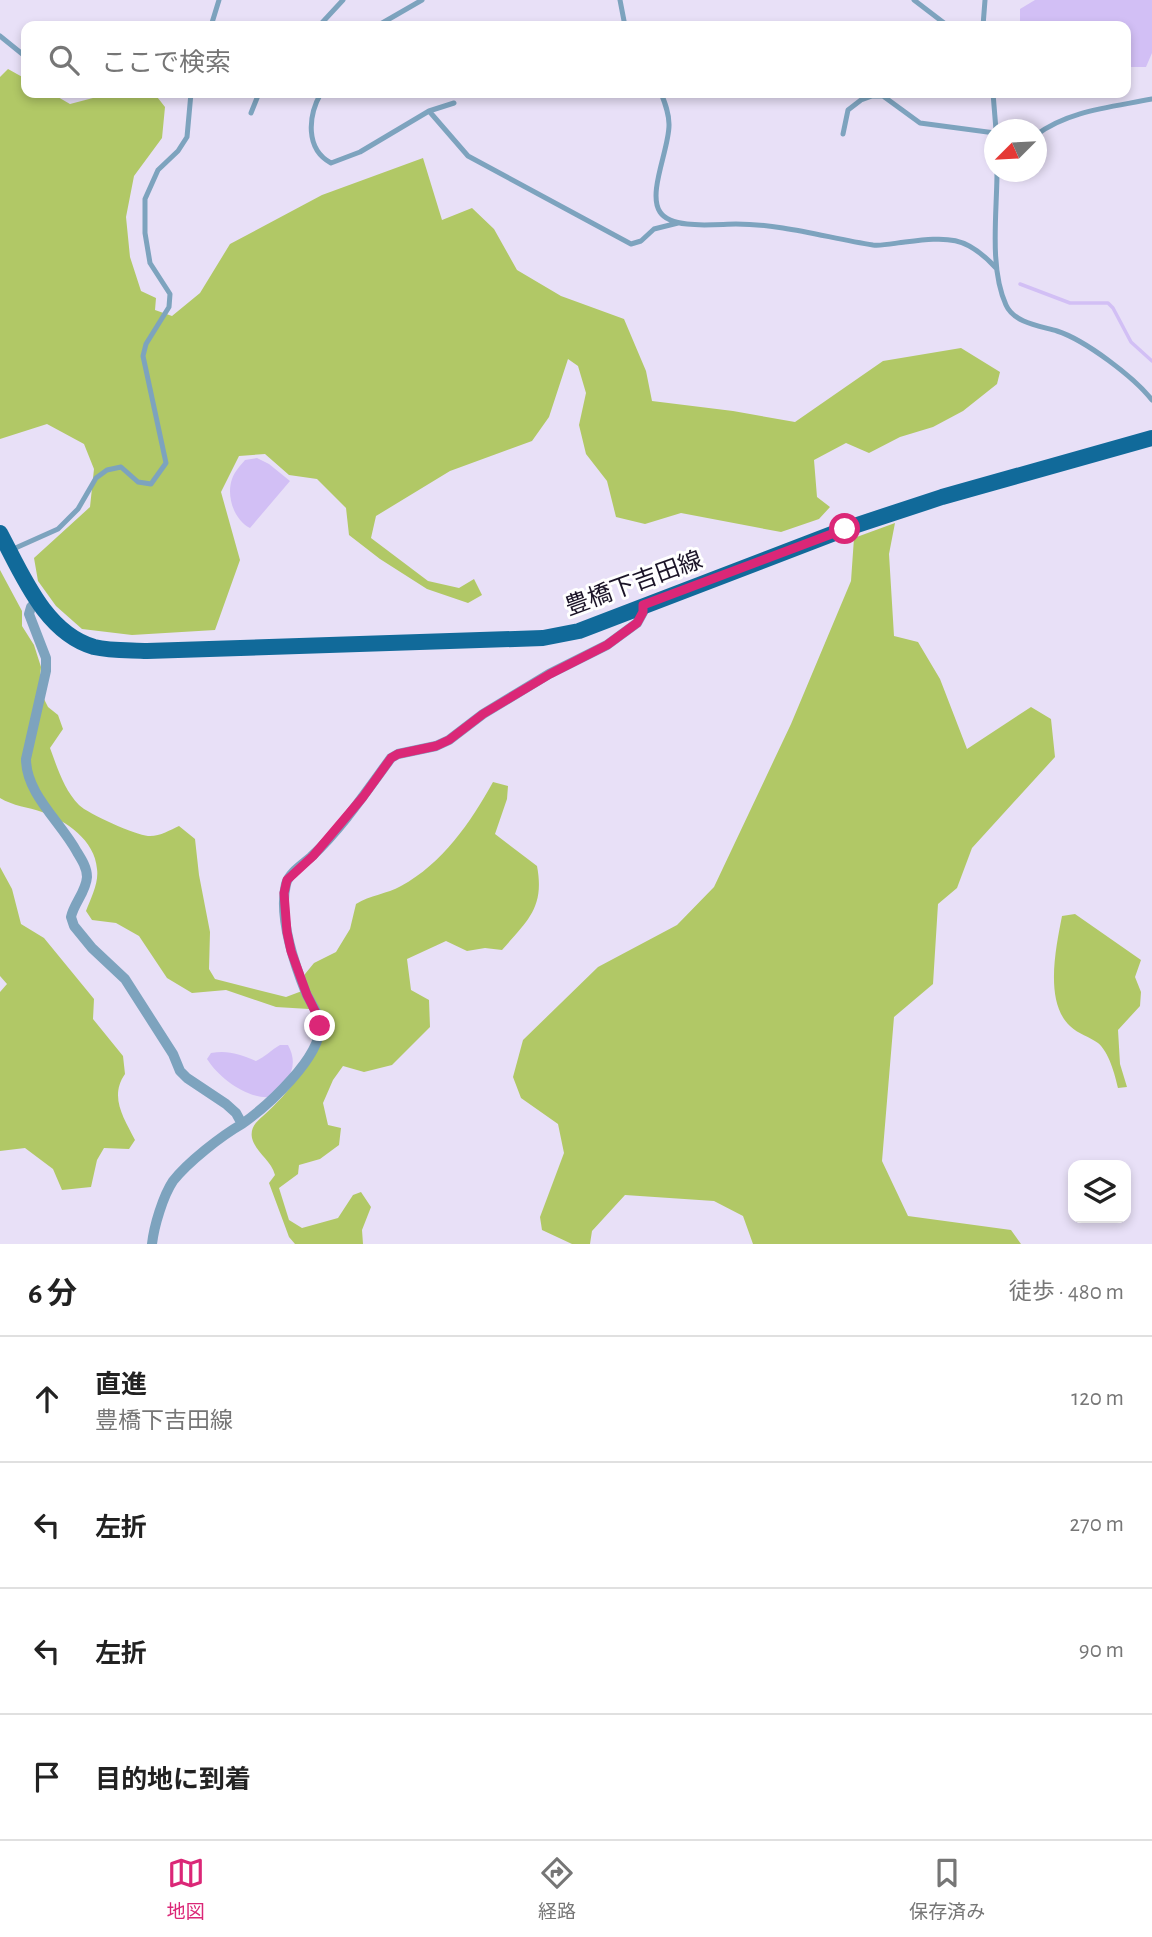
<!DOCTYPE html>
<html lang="ja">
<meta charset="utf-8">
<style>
body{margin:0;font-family:"Alegreya Sans","Noto Sans JP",sans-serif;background:#f2f2f2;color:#222}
.controls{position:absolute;right:21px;bottom:21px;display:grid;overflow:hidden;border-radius:14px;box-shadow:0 4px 10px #0003}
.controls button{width:63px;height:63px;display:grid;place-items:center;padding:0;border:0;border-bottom:2px solid #e0e0e0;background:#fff;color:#222;font:35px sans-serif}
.compass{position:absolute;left:984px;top:119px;width:63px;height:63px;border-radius:50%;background:#fff;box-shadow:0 4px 10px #0003;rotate:246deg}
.stop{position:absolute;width:21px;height:21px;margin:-16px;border:5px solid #db2777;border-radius:50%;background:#fff}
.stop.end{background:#db2777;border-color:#fff;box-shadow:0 2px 7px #0008}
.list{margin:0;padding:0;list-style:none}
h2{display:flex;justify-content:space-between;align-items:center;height:91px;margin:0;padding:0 28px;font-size:30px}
h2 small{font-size:23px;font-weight:400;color:#767676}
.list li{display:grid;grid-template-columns:46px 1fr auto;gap:21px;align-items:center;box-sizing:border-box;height:126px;padding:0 28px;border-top:2px solid #e0e0e0}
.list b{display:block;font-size:26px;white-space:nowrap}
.list p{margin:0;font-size:23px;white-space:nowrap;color:#767676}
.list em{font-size:23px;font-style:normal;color:#767676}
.icon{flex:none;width:38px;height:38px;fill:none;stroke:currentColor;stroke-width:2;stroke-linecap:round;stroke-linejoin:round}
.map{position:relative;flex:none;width:1152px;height:1244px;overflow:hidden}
.search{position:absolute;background:#fff;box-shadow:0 4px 10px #0003;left:21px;right:21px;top:21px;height:77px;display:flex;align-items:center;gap:18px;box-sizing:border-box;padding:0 24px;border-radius:14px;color:#767676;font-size:26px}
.sheet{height:595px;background:#fff}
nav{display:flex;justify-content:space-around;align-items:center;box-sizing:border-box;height:98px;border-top:2px solid #e0e0e0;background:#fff;font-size:19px;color:#767676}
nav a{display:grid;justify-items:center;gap:4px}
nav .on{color:#db2777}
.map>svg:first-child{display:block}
.green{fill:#b1c866}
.water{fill:#d2bff5}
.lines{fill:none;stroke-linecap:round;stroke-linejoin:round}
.stream{stroke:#d2bff5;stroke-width:3.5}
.lane{stroke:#7da3be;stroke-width:5}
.street{stroke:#7da3be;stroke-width:10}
.primary{stroke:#116a9a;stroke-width:16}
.route{stroke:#db2777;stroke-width:9}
.labels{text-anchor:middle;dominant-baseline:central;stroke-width:6;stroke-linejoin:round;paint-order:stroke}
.street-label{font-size:24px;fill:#1b1427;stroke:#fff}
</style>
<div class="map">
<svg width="1152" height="1244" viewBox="0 0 1152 1244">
<rect width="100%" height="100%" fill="#e8e0f7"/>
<path class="green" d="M 8,69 L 26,79 L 26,93 L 51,93 L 70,104 L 112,93 L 154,93 L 165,107 L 162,138 L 134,176 L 126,217 L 130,257 L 141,291 L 156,298 L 155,310 L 172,316 L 200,293 L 230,244 L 322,195 L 423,158 L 442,220 L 472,208 L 494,229 L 517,270 L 561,296 L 624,319 L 646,371 L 652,401 L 733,411 L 795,422 L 883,361 L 961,348 L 1000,372 L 997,384 L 963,411 L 933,427 L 900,437 L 869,453 L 846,443 L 814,460 L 817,497 L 830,507 L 819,519 L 781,532 L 681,513 L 645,524 L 616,517 L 607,481 L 586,454 L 579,425 L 586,393 L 578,366 L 568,359 L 549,417 L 532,441 L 450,471 L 376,516 L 371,538 L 428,581 L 459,588 L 474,579 L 482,595 L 468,603 L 427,589 L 380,559 L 349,535 L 346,508 L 317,479 L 289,475 L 265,454 L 239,456 L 221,492 L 240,560 L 215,630 L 132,635 L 82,629 L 56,606 L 38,581 L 34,558 L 90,507 L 94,469 L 84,444 L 47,424 L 0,439 L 0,77 Z
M 895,523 L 889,554 L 894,636 L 918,642 L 940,679 L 967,749 L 1031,707 L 1051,719 L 1055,757 L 972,848 L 957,888 L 938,904 L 933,984 L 894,1017 L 882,1161 L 908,1216 L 1011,1230 L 1021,1244 L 753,1244 L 743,1216 L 714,1201 L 625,1195 L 592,1231 L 590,1244 L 572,1244 L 542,1230 L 540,1217 L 564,1153 L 558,1124 L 521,1098 L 513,1077 L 523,1040 L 598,967 L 677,925 L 714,887 L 791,724 L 851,581 L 854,538 Z
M 0,570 L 22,611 L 22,626 L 34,645 L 41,667 L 39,689 L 48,707 L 58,715 L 63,729 L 50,748 C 57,767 64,790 79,805 C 88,814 136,835 148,836 C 159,837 170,830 179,826 L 195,839 L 199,875 L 210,932 L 209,969 L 215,979 L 286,997 L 302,991 L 305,974 L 314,963 L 336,952 L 350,929 L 356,904 C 370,895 387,894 401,886 C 442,864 471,822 493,782 L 508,786 L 507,799 L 495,834 L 537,866 C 545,908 527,921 502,950 L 485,948 L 467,951 L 446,941 L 407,959 L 411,990 L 429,1000 L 430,1027 L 392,1065 L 364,1072 L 343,1066 L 333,1080 L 323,1103 L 328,1125 L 341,1128 L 339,1145 L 320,1159 L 299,1165 L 298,1174 L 279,1188 L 289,1220 L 302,1228 L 338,1218 L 353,1195 L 361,1192 L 371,1207 L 362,1230 L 363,1244 L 295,1244 L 289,1237 L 269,1183 L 275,1175 C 271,1160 256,1153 252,1138 C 250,1128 256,1122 263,1116 C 290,1092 313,1062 322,1027 L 309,1009 L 276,1007 L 226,990 L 192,993 L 167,978 L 139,936 L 116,923 L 92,920 L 86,911 C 91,898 99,883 97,869 C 95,840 66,821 42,812 C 28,807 13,806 0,798 Z
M 0,867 L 12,889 L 21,924 L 44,938 L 94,999 L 93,1019 L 123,1056 L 125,1074 C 109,1097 124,1118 135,1140 L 129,1149 L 104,1148 L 97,1160 L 91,1187 L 62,1190 L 53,1169 L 25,1148 L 0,1151 L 0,992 L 7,984 L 0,976 Z
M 1075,914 L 1141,960 L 1135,977 L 1141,992 L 1140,1006 L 1118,1030 L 1120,1064 L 1127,1087 L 1118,1088 C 1115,1075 1109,1052 1098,1043 C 1090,1037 1078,1034 1070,1026 C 1044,1002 1056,947 1062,916 Z"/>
<path class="water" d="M 1035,0 L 1152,0 L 1152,53 L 1146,67 L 1126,67 L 1126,26 L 1020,26 L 1020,9 Z
M 257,458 L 269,464 L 290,481 L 250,528 C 234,520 226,496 232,479 C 234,472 241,465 245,460 Z
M 280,1045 L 288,1045 C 300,1067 288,1082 270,1097 C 247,1099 219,1078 207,1059 L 211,1053 C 228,1050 239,1054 256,1061 C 265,1057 271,1050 280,1045 Z"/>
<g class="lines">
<path class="stream" d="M 1020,284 L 1070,303 L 1108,303 L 1113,308 L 1131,342 L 1152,361"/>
<path class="lane" d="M 620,0 L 625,26
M 914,0 L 948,26
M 211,26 L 219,0
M 319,26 L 343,0
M 377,26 L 422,0
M 983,26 L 985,0
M 0,36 L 26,57
M 85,93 L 89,93
M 321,93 C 308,116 305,149 331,163 L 360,152 L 429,111 L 454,103
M 661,93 C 665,103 669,113 669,124 C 670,147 647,193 660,212 C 672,230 716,224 736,224 C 783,224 828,238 873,245 C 883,246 895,243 905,242 C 948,237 966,235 996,268
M 993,93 L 996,130
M 429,111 L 468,156 L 631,244 L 641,241 L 654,229 L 678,223
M 251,113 L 259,93
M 843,134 L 848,110 L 861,100 L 872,96 L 883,96 L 920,123 L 995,133
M 1036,135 C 1069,110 1113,107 1152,99
M 997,172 C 997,212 989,268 1006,305 C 1014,323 1040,326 1057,331 C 1085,340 1134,377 1152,400
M 11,550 L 58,529 L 78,509 L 96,478 L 107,470 L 121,467 L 138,482 L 151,484 L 166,463 L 143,356 L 146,344 L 169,307 L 170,294 L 150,263 L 145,233 L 145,199 L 158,170 L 178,151 L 187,137 L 191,93"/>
<path class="street" d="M 38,600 L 31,607 L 29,614 L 46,658 L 46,671 L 26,759 C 26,794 61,822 77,852 C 82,860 87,868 87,877 C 86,892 74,903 71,917 L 74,926 L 92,948 L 125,979 L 173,1054 L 180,1071 L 187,1078 L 226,1104 L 236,1113 L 242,1124 C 221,1136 188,1162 173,1181 C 163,1196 154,1226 152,1244
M 242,1124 C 266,1107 324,1056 320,1022 C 318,1012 310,1002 306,993 C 294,963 278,917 286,884 C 289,873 302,865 311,857 C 341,829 366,792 391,758 L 398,754 L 436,746 L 449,740 L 483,714 L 549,674 L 607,645 L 637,623 L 643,612 L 643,606"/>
<path class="primary" d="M 0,533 C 22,574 45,633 94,647 C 111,651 130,650 147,651 L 543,638 L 579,631 L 845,529 L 942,497 L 1152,438"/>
</g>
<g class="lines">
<path class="route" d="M 320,1026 L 319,1019 L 307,995 L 291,951 L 287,932 L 284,893 L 287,880 L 313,856 L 363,797 L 391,758 L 398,754 L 436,746 L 449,740 L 483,714 L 550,674 L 607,645 L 637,623 L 643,612 L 643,605 L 845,529"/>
</g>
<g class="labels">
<g class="street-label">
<text transform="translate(634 584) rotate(-20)">豊橋下吉田線</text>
</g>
</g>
</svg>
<div class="controls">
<button><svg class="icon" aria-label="layers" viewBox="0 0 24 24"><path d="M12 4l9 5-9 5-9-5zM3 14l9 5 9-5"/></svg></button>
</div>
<svg class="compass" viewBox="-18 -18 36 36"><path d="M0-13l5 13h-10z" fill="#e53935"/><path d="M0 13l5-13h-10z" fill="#767676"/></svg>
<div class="stop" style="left:845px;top:529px"></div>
<div class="stop end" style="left:320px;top:1026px"></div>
<div class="search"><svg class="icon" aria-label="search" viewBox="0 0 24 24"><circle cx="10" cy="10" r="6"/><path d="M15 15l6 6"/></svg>ここで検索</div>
</div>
<section class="sheet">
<h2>6 分<small>徒歩 · 480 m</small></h2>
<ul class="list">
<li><svg class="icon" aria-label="ahead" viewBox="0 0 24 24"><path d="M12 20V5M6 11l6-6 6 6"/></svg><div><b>直進</b><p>豊橋下吉田線</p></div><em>120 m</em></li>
<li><svg class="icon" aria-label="left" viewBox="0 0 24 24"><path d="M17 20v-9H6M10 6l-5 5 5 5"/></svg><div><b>左折</b></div><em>270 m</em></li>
<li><svg class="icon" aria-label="left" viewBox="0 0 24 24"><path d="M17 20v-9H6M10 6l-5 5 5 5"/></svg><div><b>左折</b></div><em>90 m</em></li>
<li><svg class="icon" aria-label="arrive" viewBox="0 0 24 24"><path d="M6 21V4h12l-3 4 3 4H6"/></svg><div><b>目的地に到着</b></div></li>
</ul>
</section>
<nav>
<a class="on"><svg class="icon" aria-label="map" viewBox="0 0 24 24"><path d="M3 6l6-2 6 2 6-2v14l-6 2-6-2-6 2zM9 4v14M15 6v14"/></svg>地図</a>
<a><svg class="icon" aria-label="directions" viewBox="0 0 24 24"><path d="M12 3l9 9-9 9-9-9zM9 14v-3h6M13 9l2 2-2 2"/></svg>経路</a>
<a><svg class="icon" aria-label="saved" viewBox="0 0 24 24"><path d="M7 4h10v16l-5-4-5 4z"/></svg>保存済み</a>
</nav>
